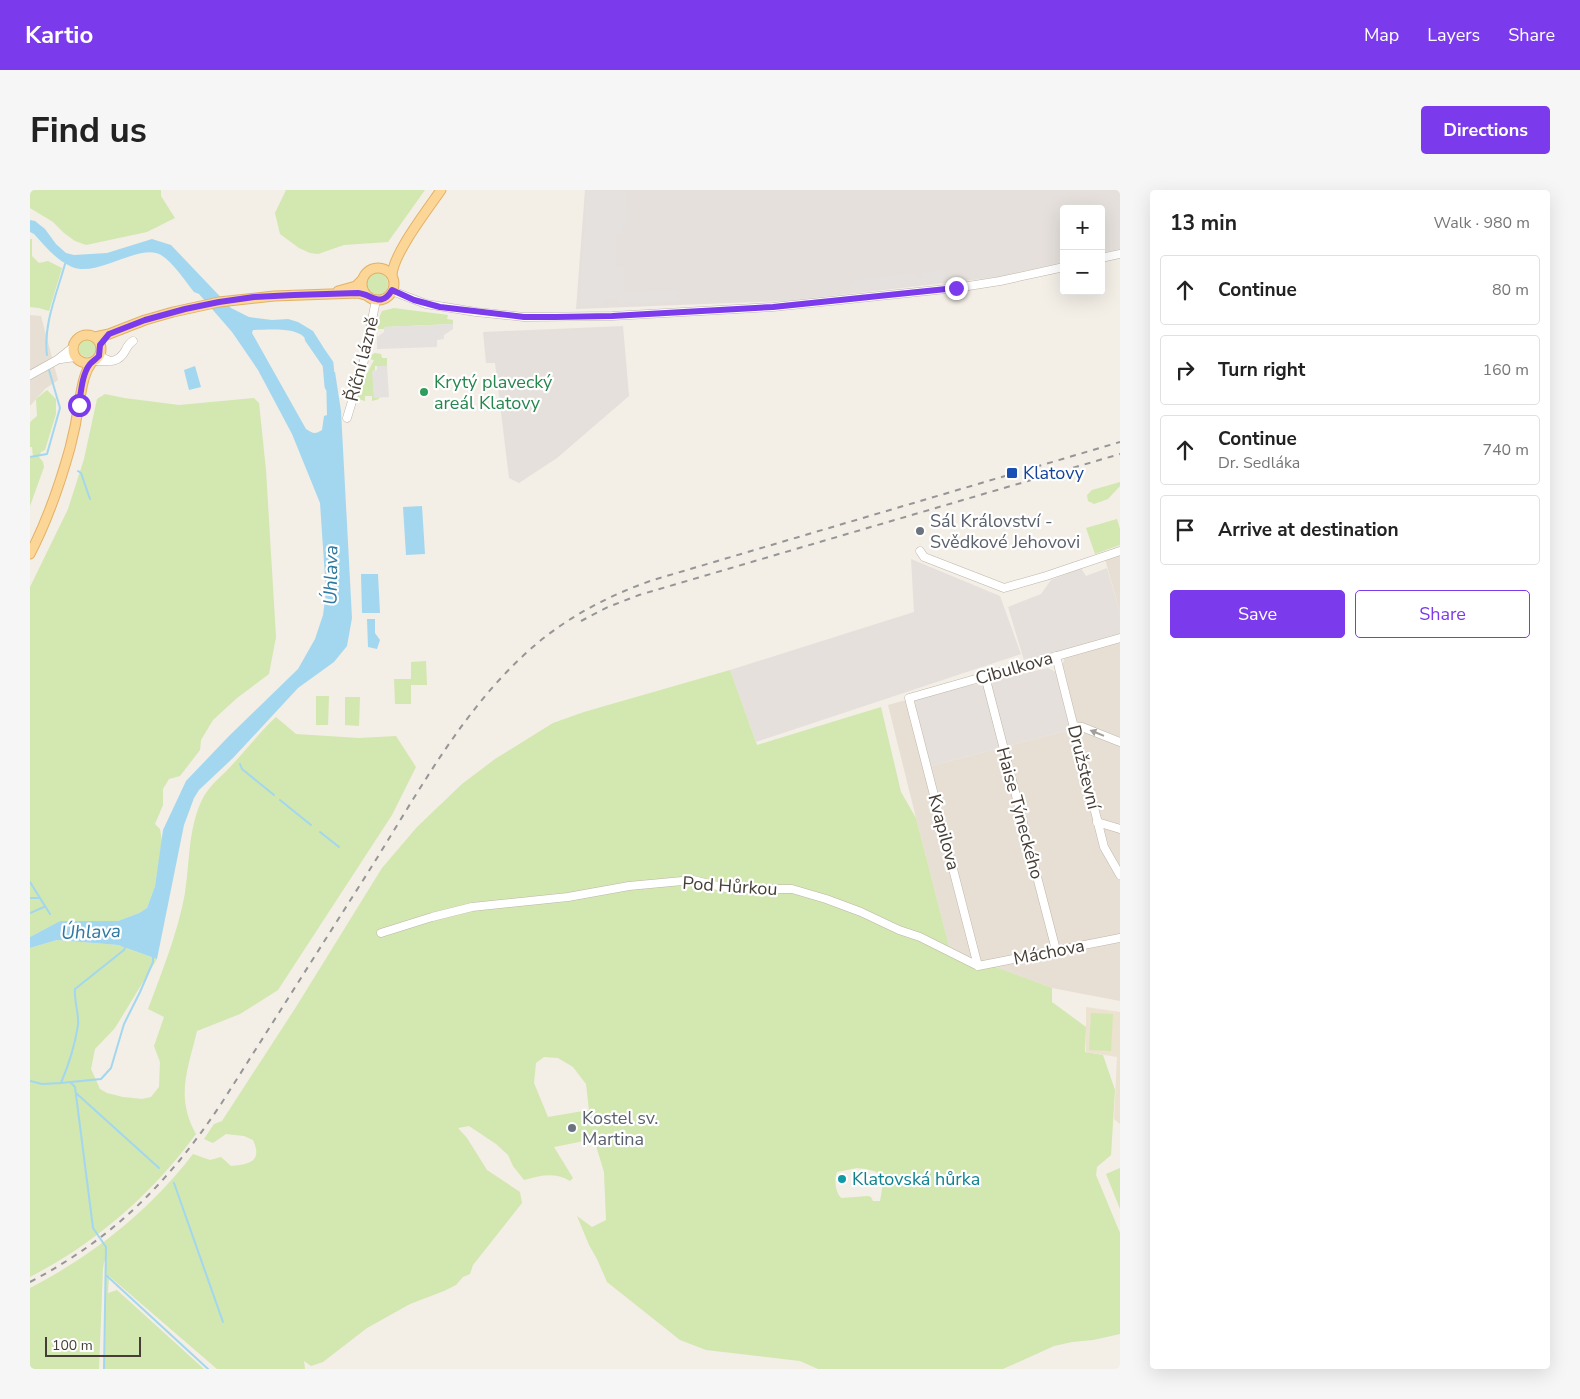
<!DOCTYPE html>
<meta charset="utf-8">
<style>
body{margin:0;font-family:"Nunito Sans",sans-serif;background:#f6f6f6;color:#222}
.controls{position:absolute;right:15px;top:15px;display:grid;overflow:hidden;border-radius:5px;box-shadow:0 5px 20px #0002}
.controls button{width:45px;height:45px;display:grid;place-items:center;padding:0;border:0;border-bottom:1px solid #e0e0e0;background:#fff;color:#222;font:25px sans-serif}
.scale{position:absolute;left:15px;bottom:12px;width:96px;box-sizing:border-box;padding-left:5px;border:2px solid #463e36;border-top:0;font-size:14px;line-height:18px;white-space:nowrap;color:#463e36;-webkit-text-stroke:4px #fff;paint-order:stroke}
.stop{position:absolute;width:15px;height:15px;margin:-11px;border:4px solid #7c3aed;border-radius:50%;background:#fff}
.stop.end{background:#7c3aed;border-color:#fff;box-shadow:0 1px 5px #0008}
.list{margin:0;padding:0;list-style:none}
h2{display:flex;justify-content:space-between;align-items:center;height:65px;margin:0;padding:0 20px;font-size:21px}
h2 small{font-size:16px;font-weight:400;color:#767676}
.list li{display:grid;grid-template-columns:32px 1fr auto;gap:15px;align-items:center;box-sizing:border-box;height:70px;margin:0 10px 10px;padding:0 10px;border:1px solid #e0e0e0;border-radius:5px}
.list b{display:block;font-size:19px;white-space:nowrap}
.list p{margin:0;font-size:16px;white-space:nowrap;color:#767676}
.list em{font-size:16px;font-style:normal;color:#767676}
.actions{display:flex;gap:10px;padding:15px 20px}
.actions a{flex:1;padding:11px 0;border:1px solid #7c3aed;border-radius:5px;text-align:center;font-size:18px;color:#7c3aed}
.actions .main{background:#7c3aed;color:#fff}
.icon{flex:none;width:28px;height:28px;fill:none;stroke:currentColor;stroke-width:2;stroke-linecap:round;stroke-linejoin:round}
.map{position:relative;flex:none;width:1090px;height:1179px;overflow:hidden;border-radius:5px}
header{display:flex;align-items:center;gap:30px;box-sizing:border-box;height:70px;padding:0 25px;background:#7c3aed;color:#fff}
header strong{font-size:24px}
nav{display:flex;gap:28px;margin-inline-start:auto;font-size:18px}
.intro{display:flex;align-items:center;justify-content:space-between;box-sizing:border-box;height:120px;padding:0 30px}
h1{margin:0;font-size:35px}
.button{padding:12px 22px;border-radius:5px;background:#7c3aed;color:#fff;font-size:18px;font-weight:700}
main{display:flex;gap:30px;padding:0 30px}
aside{flex:1;background:#fff;border-radius:5px;box-shadow:0 5px 20px #0002}
.map>svg:first-child{display:block}
.residential{fill:#e7dfd4}
.industrial{fill:#e5e0db}
.education{fill:#ece2d0}
.green{fill:#d3e7b0;fill-rule:evenodd}
.parking{fill:#e4e1de}
.water{fill:#a3d7ef}
.lines{fill:none;stroke-linecap:round;stroke-linejoin:round}
.stream{stroke:#a3d7ef;stroke-width:2}
.river{stroke:#a3d7ef;stroke-width:11}
.minor-casing{stroke:#beb5a9;stroke-width:9}
.major-casing{stroke:#e2b166;stroke-width:11}
.minor{stroke:#fff;stroke-width:8}
.major{stroke:#fcd696;stroke-width:9}
.rail{stroke:#969696;stroke-width:2;stroke-dasharray:6 6;stroke-linecap:butt}
.oneway{fill:#a29e9a}
.route{stroke:#7c3aed;stroke-width:6}
.leisure-dot{fill:#2e9e5b;stroke:#fff;stroke-width:2}
.transit-dot{fill:#1a4fb4;stroke:#fff;stroke-width:2}
.worship-dot{fill:#6b7280;stroke:#fff;stroke-width:2}
.culture-dot{fill:#0f9aa8;stroke:#fff;stroke-width:2}
.labels{text-anchor:middle;dominant-baseline:central;stroke-width:4.5;stroke-linejoin:round;paint-order:stroke}
.street-label{font-size:18px;fill:#463e36;stroke:#fff}
.leisure-label{font-size:18px;fill:#27864d;stroke:#fff;text-anchor:start}
.transit-label{font-size:18px;fill:#164399;stroke:#fff;text-anchor:start}
.worship-label{font-size:18px;fill:#5b616d;stroke:#fff;text-anchor:start}
.culture-label{font-size:18px;fill:#0d838f;stroke:#fff;text-anchor:start}
.water-label{font-size:19px;font-style:italic;fill:#2e79a0;stroke:#fff}
</style>
<header>
<strong>Kartio</strong>
<nav><a>Map</a><a>Layers</a><a>Share</a></nav>
</header>
<div class="intro"><h1>Find us</h1><a class="button">Directions</a></div>
<main>
<div class="map">
<svg width="1090" height="1179" viewBox="0 0 1090 1179">
<rect width="100%" height="100%" fill="#f3eee6"/>
<path class="residential" d="M 0,125 L 11,126 L 28,190 L 15,199 L 0,216 Z
M 1090,364 L 1090,422 L 1075,369 Z
M 1090,443 L 1090,811 L 1022,798 L 920,760 L 886,628 L 858,515 L 883,508 L 901,576 L 1039,540 L 1043,535 L 1030,484 L 1037,459 Z"/>
<path class="industrial" d="M 555,0 L 1090,0 L 1090,59 L 1071,63 L 1071,19 L 1034,19 L 1034,72 L 969,87 L 756,111 L 546,119 Z
M 593,136 L 599,206 L 527,268 L 489,293 L 479,288 L 465,173 L 456,173 L 453,142 Z
M 881,369 L 970,406 L 991,464 L 726,552 L 700,480 L 884,422 Z
M 1051,378 L 1056,386 L 1077,378 L 1090,422 L 1090,443 L 1037,459 L 994,470 L 978,417 L 1011,404 L 1021,390 Z
M 1018,478 L 1030,484 L 1043,536 L 1039,540 L 901,576 L 883,508 Z"/>
<path class="education" d="M 1056,817 L 1090,822 L 1090,934 L 1084,929 L 1087,867 L 1056,862 Z"/>
<path class="green" d="M 0,0 L 131,0 L 131,6 L 145,28 L 117,42 L 56,55 L 45,51 L 34,43 L 23,32 L 0,18 Z
M 256,0 L 395,0 L 358,52 L 314,55 L 288,64 L 280,63 L 269,58 L 250,44 L 245,23 Z
M 0,49 L 2,49 L 2,66 L 9,73 L 18,71 L 32,78 L 19,121 L 9,118 L 0,117 Z
M336 94a11 11 0 1 1 22 0a11 11 0 1 1-22 0Z
M 364,118 L 418,125 L 417,129 L 423,130 L 423,134 L 354,137 L 354,139 L 348,139 L 346,135 L 352,121 Z
M48 158a9 9 0 1 1 18 0a9 9 0 1 1-18 0Z
M 345,163 L 351,164 L 352,168 L 357,168 L 357,176 L 345,176 L 345,180 L 343,181 L 344,208 L 349,207 L 349,209 L 342,211 L 342,206 L 335,206 L 335,211 L 328,209 L 327,203 L 344,170 L 339,169 L 341,165 Z
M 17,200 L 26,209 L 26,224 L 15,260 L 11,262 L 9,267 L 13,272 L 14,277 L 0,316 L 0,268 L 3,267 L 2,257 L 0,257 L 0,233 L 1,231 L 7,226 L 6,209 Z
M 75,204 L 94,208 L 149,215 L 224,208 L 229,213 L 236,280 L 246,447 L 239,484 L 207,508 L 183,530 L 171,550 L 170,560 L 150,586 L 139,589 L 133,599 L 133,615 L 125,634 L 130,639 L 132,651 L 125,696 L 117,718 L 109,723 L 88,731 L 30,731 L 0,747 L 0,397 L 38,319 L 54,269 L 67,209 Z
M 1090,292 L 1090,296 L 1078,309 L 1064,314 L 1058,311 L 1057,305 L 1062,300 Z
M 1087,329 L 1090,339 L 1090,355 L 1065,364 L 1056,338 Z
M 396,471 L 397,495 L 381,495 L 381,514 L 365,514 L 364,489 L 381,489 L 381,472 Z
M 700,480 L 727,555 L 851,517 L 871,602 L 886,628 L 920,760 L 1022,798 L 1022,812 L 1056,837 L 1055,862 L 1073,865 L 1085,900 L 1081,965 L 1067,977 L 1066,985 L 1090,1043 L 1090,1144 L 1063,1150 L 1042,1152 L 1024,1156 L 973,1179 L 788,1179 L 770,1171 L 676,1160 L 650,1150 L 577,1092 L 567,1069 L 559,1055 L 547,1026 L 562,1037 L 576,1030 L 574,982 L 564,949 L 524,957 L 543,988 L 540,991 C 525,982 511,985 494,990 L 483,976 L 478,965 L 466,954 L 439,936 L 428,938 L 437,948 L 457,980 L 490,1002 L 492,1013 L 443,1075 L 440,1084 L 433,1087 L 426,1095 L 414,1101 L 380,1114 L 337,1138 L 293,1172 L 281,1176 L 274,1171 L 275,1179 L 187,1179 L 79,1086 L 78,1103 L 87,1100 L 174,1179 L 74,1179 L 76,1070 L 74,1072 L 73,1079 L 69,1179 L 0,1179 L 0,1098 C 64,1065 119,1021 163,964 L 180,970 L 191,967 L 201,976 C 219,974 233,972 223,950 L 214,946 L 196,944 L 183,953 L 174,949 L 184,934 L 192,931 L 266,817 L 352,678 L 387,637 L 432,594 L 465,569 L 523,533 L 554,522 ZM 514,867 L 528,868 L 543,877 L 556,894 L 559,920 L 518,927 L 504,893 L 506,873 ZM 827,978 C 854,981 855,985 850,1011 L 843,1011 L 841,1007 L 838,1006 L 811,1008 C 805,1001 804,990 807,982 Z
M 286,506 L 299,506 L 298,535 L 286,535 Z
M 315,507 L 330,507 L 329,536 L 315,535 Z
M 246,527 L 266,544 L 329,548 L 366,546 L 386,577 L 362,625 L 248,800 L 210,824 L 167,841 C 158,879 145,907 166,944 C 122,1004 66,1053 0,1087 L 0,758 L 27,750 L 88,755 L 127,769 L 85,838 L 65,859 L 61,879 L 70,899 L 77,903 L 93,907 L 112,909 L 121,907 L 129,897 L 130,872 L 124,856 L 134,827 L 118,819 C 132,782 148,742 155,703 C 160,671 158,635 174,606 C 181,594 193,585 202,575 C 217,559 230,542 246,527 Z
M 1061,823 L 1083,824 L 1081,861 L 1059,860 Z
M 1090,978 L 1090,1019 L 1076,984 Z"/>
<path class="parking" d="M 557,0 L 596,0 L 597,34 L 593,35 L 594,44 L 585,44 L 587,77 L 594,77 L 595,102 L 649,100 L 649,111 L 588,114 L 588,109 L 573,109 L 573,115 L 551,116 L 551,89 Z
M 915,80 L 916,91 L 821,101 L 821,95 L 825,94 L 824,90 L 885,83 L 886,88 L 892,88 L 892,83 Z
M 423,134 L 423,139 L 414,145 L 414,149 L 407,150 L 407,157 L 347,159 L 347,147 L 354,142 L 354,137 Z
M 347,176 L 357,176 L 359,207 L 344,208 L 342,181 L 347,180 Z"/>
<path class="water" d="M 0,30 L 5,31 L 15,39 L 26,54 L 36,63 L 44,65 L 77,63 L 122,49 L 141,55 L 201,118 L 219,127 L 242,130 L 258,129 L 268,132 L 283,141 L 293,157 L 286,163 C 282,158 279,151 274,147 C 264,137 237,140 223,140 L 222,143 L 276,239 C 282,243 285,245 292,240 L 294,226 L 297,225 L 296,183 L 305,182 L 311,221 L 322,428 L 317,456 L 304,472 L 268,498 L 203,568 L 169,600 L 164,608 L 154,635 L 127,769 L 88,755 L 27,750 L 0,758 L 0,747 L 30,731 L 88,731 L 109,723 L 117,718 L 125,696 L 133,640 L 156,591 L 199,546 L 268,479 L 285,449 L 293,425 L 296,402 L 290,313 L 262,244 L 228,180 L 202,142 L 169,104 L 164,102 C 155,91 143,72 131,65 C 111,52 67,88 42,77 C 26,70 16,57 4,44 L 0,42 Z
M 165,176 L 171,197 L 159,200 L 154,180 Z
M 392,316 L 395,364 L 376,365 L 373,317 Z
M 331,384 L 348,384 L 350,423 L 332,423 Z
M 337,429 L 345,429 L 345,443 L 350,450 L 347,459 L 338,457 Z"/>
<g class="lines">
<path class="stream" d="M 17,165 C 13,135 27,103 35,74 L 37,71
M 0,267 L 17,264 L 30,218 L 19,180
M 48,281 L 51,283 L 60,309
M 210,574 L 212,579 L 244,605
M 250,610 L 281,635
M 290,642 L 309,657
M 0,692 L 20,724
M 0,708 L 9,708
M 0,723 L 14,717
M 0,891 L 12,894 L 31,893 C 39,874 45,855 48,835 C 49,823 44,811 45,799 L 94,760 L 96,755
M 40,892 L 45,897 L 63,1038 L 76,1057 L 74,1179
M 31,893 L 71,889 L 81,878 L 94,834 L 110,802 L 123,772 L 123,766
M 46,903 L 129,978
M 144,993 L 193,1132
M 77,1086 L 178,1179"/>
<path class="river" d="M 280,148 L 298,174 L 300,196"/>
<g class="minor-casing">
<path id="minor" d="M 1071,68 L 1090,64
M 362,101 L 396,114 L 446,122 L 494,127 L 582,126 L 743,117 L 926,98 L 970,91 L 1034,77
M 70,163 L 73,168 L 80,171
M 31,169 L 45,167
M 65,171 C 77,171 88,174 95,161 C 97,157 98,154 103,151
M 0,185 L 27,170 L 42,158
M 317,228 L 333,175 L 346,110
M 890,361 L 894,367 L 974,398 L 1016,386 L 1090,361
M 1026,466 L 1074,657 L 1090,685
M 955,486 L 1026,760
M 1043,536 L 1052,537 L 1090,552
M 1067,632 L 1090,639
M 351,743 L 402,727 L 442,717 L 538,707 L 599,696 L 663,690 L 700,699 L 762,699 L 796,709 L 831,722 L 869,740 L 890,747 L 948,776
M 948,776 L 879,508 L 1090,448
M 948,776 L 1090,748"/>
</g>
<g class="major-casing">
<path id="major" d="M332 94a16 16 0 1 1 32 0a16 16 0 1 1-32 0Z
M 362,86 C 362,65 398,19 411,0
M 308,101 L 326,96 L 332,90
M43 159a14 14 0 1 1 28 0a14 14 0 1 1-28 0Z
M 65,147 L 79,144 L 115,130 L 143,122 L 189,112 L 244,106 L 328,103 L 335,105
M 0,364 C 17,331 30,294 40,258 C 44,243 47,228 49,213 C 52,199 53,184 62,172"/>
</g>
<use href="#minor" class="minor"/>
<use href="#major" class="major"/>
<path class="rail" d="M 551,431 L 578,417 L 609,405 L 1090,264
M 0,1092 C 84,1048 139,992 191,914 C 240,837 288,761 337,684 C 387,605 433,517 504,456 C 539,426 580,405 623,390 L 1090,252"/>
</g>
<defs><path id="oneway-solid" d="M-6-.8H1V-3.2L6.5 0L1 3.2V.8H-6Z" transform="scale(1.25)"/></defs>
<use class="oneway" href="#oneway-solid" transform="translate(1067 543) rotate(-158)"/>
<g class="lines">
<path class="route" d="M 49,215 C 51,202 52,184 60,174 C 63,171 66,169 69,166 L 70,155 L 79,144 L 115,130 L 155,119 L 189,112 L 224,107 L 264,105 L 328,103 C 342,104 351,119 362,100 L 384,110 L 410,117 L 494,127 L 525,127 L 582,126 L 743,117 L 926,98"/>
</g>
<circle class="leisure-dot" cx="394" cy="202" r="5"/>
<rect class="transit-dot" x="976" y="277" width="12" height="12" rx="2.5"/>
<g class="worship-dot">
<circle cx="890" cy="341" r="5"/>
<circle cx="542" cy="938" r="5"/>
</g>
<circle class="culture-dot" cx="812" cy="989" r="5"/>
<g class="labels">
<g class="street-label">
<text transform="translate(332 169) rotate(-76)">Říční lázně</text>
<text transform="translate(984 478) rotate(-16)">Cibulkova</text>
<text transform="translate(1054 577) rotate(76)">Družstevní</text>
<text transform="translate(990 623) rotate(75)">Haise Týneckého</text>
<text transform="translate(914 642) rotate(75)">Kvapilova</text>
<text transform="translate(700 696) rotate(4)">Pod Hůrkou</text>
<text transform="translate(1019 762) rotate(-11)">Máchova</text>
</g>
<g class="leisure-label">
<text x="404" y="192">Krytý plavecký<tspan x="404" dy="21">areál Klatovy</tspan></text>
</g>
<g class="transit-label">
<text x="993" y="283">Klatovy</text>
</g>
<g class="worship-label">
<text x="900" y="331">Sál Království -<tspan x="900" dy="21">Svědkové Jehovovi</tspan></text>
<text x="552" y="928">Kostel sv.<tspan x="552" dy="21">Martina</tspan></text>
</g>
<g class="culture-label">
<text x="822" y="989">Klatovská hůrka</text>
</g>
<g class="water-label">
<text transform="translate(301 385) rotate(-89)">Úhlava</text>
<text transform="translate(61 742) rotate(-2)">Úhlava</text>
</g>
</g>
</svg>
<div class="controls">
<button>+</button>
<button>−</button>
</div>
<div class="scale">100 m</div>
<div class="stop" style="left:49px;top:215px"></div>
<div class="stop end" style="left:926px;top:98px"></div>
</div>
<aside>
<h2>13 min<small>Walk · 980 m</small></h2>
<ul class="list">
<li><svg class="icon" aria-label="ahead" viewBox="0 0 24 24"><path d="M12 20V5M6 11l6-6 6 6"/></svg><div><b>Continue</b></div><em>80 m</em></li>
<li><svg class="icon" aria-label="right" viewBox="0 0 24 24"><path d="M7 20v-9h11M14 6l5 5-5 5"/></svg><div><b>Turn right</b></div><em>160 m</em></li>
<li><svg class="icon" aria-label="ahead" viewBox="0 0 24 24"><path d="M12 20V5M6 11l6-6 6 6"/></svg><div><b>Continue</b><p>Dr. Sedláka</p></div><em>740 m</em></li>
<li><svg class="icon" aria-label="arrive" viewBox="0 0 24 24"><path d="M6 21V4h12l-3 4 3 4H6"/></svg><div><b>Arrive at destination</b></div></li>
</ul>
<div class="actions"><a class="main">Save</a><a>Share</a></div>
</aside>
</main>
